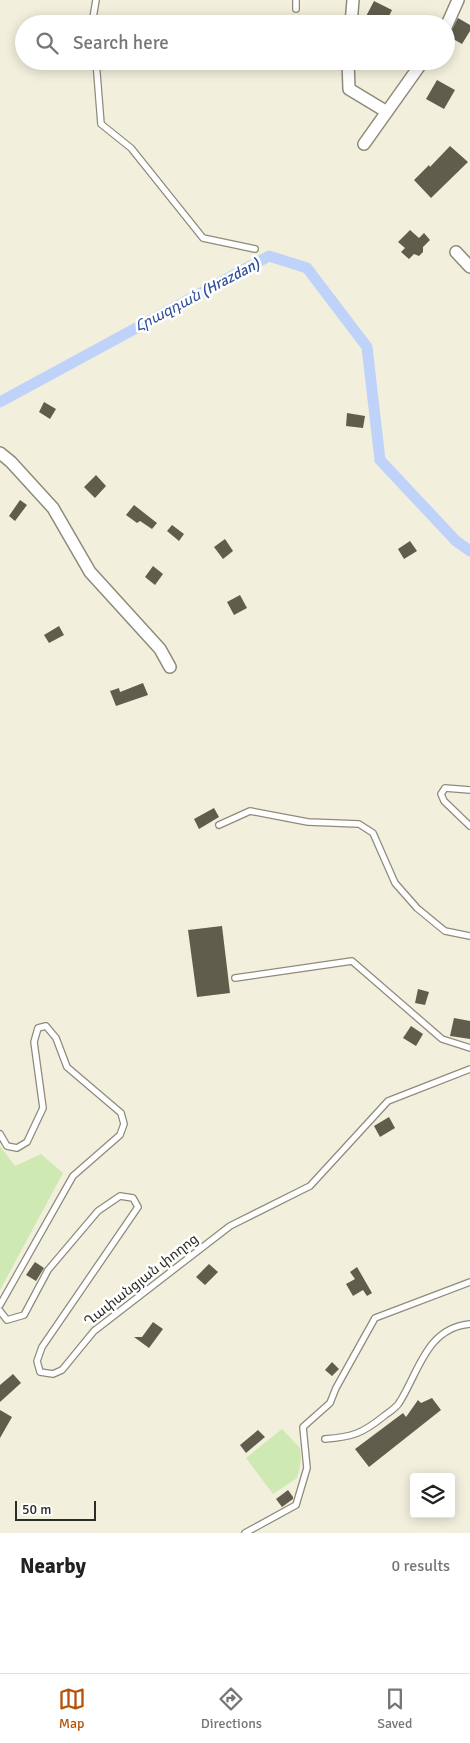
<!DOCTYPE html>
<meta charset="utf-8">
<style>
body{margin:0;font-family:Signika,"Noto Sans Armenian",sans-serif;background:#f2f2f2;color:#222}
.controls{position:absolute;right:15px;bottom:15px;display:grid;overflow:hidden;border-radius:5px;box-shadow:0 2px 12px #0003}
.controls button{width:45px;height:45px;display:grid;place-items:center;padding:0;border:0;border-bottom:1px solid #e0e0e0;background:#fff;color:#222;font:25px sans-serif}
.scale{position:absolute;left:15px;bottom:12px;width:81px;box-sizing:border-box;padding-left:5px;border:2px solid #2d2c25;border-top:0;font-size:14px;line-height:18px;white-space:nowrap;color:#2d2c25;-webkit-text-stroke:4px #fff;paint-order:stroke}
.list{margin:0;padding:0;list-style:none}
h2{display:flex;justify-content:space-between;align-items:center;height:65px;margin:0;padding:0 20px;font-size:21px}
h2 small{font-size:16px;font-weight:400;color:#767676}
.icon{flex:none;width:28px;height:28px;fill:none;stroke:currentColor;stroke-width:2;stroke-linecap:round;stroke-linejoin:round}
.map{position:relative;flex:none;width:470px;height:1533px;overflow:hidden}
.search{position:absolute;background:#fff;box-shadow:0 2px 12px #0003;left:15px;right:15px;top:15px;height:55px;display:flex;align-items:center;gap:12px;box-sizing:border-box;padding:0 18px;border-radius:28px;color:#767676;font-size:19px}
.sheet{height:140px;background:#fff}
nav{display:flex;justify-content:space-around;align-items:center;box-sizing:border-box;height:70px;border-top:1px solid #e0e0e0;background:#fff;font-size:14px;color:#767676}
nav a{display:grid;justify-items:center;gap:2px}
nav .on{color:#b45309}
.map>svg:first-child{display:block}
.green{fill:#cee9b1}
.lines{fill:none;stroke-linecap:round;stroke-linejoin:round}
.canal{stroke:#bfd2f9;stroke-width:11}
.building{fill:#605d4d}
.lane-casing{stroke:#8e8b7a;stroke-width:8}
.street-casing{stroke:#8e8b7a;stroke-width:14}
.lane{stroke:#fff;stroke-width:5.5}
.street{stroke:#fff;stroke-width:11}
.labels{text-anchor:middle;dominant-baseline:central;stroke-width:5;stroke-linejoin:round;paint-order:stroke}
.street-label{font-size:14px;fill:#2d2c25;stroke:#fff}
.water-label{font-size:15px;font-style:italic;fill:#2f4e98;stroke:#fff}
</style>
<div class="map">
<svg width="470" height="1533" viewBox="0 0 470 1533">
<rect width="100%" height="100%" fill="#f2efdd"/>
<path class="green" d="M 0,1146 L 15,1166 L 41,1154 L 63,1173 L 0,1290 Z
M 282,1429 L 300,1448 L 301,1460 L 297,1478 L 273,1494 L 246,1458 Z"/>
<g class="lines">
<path class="canal" d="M 0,402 L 269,256 L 307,268 L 367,347 L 380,460 L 456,541 L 470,551"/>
</g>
<path class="building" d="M 374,1 L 392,10 L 385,24 L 362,24 Z
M 458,18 L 470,25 L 470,31 L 462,44 L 448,36 Z
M 437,80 L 455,90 L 444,109 L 426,99 Z
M 450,146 L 468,162 L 431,198 L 414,180 L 429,165 L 430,167 Z
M 410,230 L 419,238 L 424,233 L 430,240 L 423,247 L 423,252 L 419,256 L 414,254 L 409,259 L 401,252 L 405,248 L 398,242 Z
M 44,402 L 56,409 L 50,419 L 39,412 Z
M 347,413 L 365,416 L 363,428 L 346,426 Z
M 96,475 L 106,486 L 95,498 L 84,487 Z
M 20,500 L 27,505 L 15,521 L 9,516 Z
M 134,505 L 157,523 L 152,529 L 140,521 L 137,523 L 126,515 Z
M 172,525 L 184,534 L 179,541 L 167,531 Z
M 225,539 L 233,551 L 223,559 L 214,547 Z
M 410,541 L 417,551 L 404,559 L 398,549 Z
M 153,566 L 163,574 L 155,585 L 145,577 Z
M 240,595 L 247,608 L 234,615 L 227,602 Z
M 59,626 L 64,635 L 49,643 L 44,635 Z
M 143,683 L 148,695 L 116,706 L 110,691 L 119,688 L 120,692 Z
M 214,808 L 219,817 L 199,829 L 194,819 Z
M 222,926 L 230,993 L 197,997 L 188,930 Z
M 418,989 L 429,992 L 425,1005 L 415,1003 Z
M 454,1018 L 470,1021 L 470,1039 L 450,1036 Z
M 411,1026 L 423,1034 L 416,1046 L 403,1038 Z
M 389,1117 L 395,1128 L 380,1137 L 374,1126 Z
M 35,1262 L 44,1268 L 36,1281 L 26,1275 Z
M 209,1264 L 218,1272 L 205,1285 L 196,1277 Z
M 357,1267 L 372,1293 L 367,1296 L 363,1290 L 353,1296 L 346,1284 L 355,1279 L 350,1272 Z
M 153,1322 L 163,1329 L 149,1348 L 134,1337 L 142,1337 Z
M 332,1362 L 339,1369 L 332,1376 L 325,1370 Z
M 13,1374 L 21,1383 L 0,1402 L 0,1385 Z
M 432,1398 L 441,1410 L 369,1467 L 355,1449 L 403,1413 L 406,1417 L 418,1400 L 421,1403 Z
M 0,1410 L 12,1417 L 0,1438 Z
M 258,1430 L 265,1437 L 246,1453 L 240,1445 Z
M 288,1490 L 293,1497 L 293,1499 L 282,1507 L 276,1499 Z"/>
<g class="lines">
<g class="lane-casing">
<path id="lane" d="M 296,9 L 296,0
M 92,24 L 96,0
M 96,61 L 101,124 L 131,148 L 203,238 L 255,249
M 470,790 L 445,788 L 441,794 L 444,801 L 470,826
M 219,825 L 250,811 L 308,822 L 359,824 L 373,833 L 395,883 L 417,908 L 445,931 L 470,936
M 235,978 L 352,961 L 442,1039 L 470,1048
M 0,1134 L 7,1146 L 17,1148 L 27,1142 L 43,1108 L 34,1042 L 38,1028 L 46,1026 L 56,1038 L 67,1067 L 121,1113 L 124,1124 L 120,1135 L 73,1176 L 0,1305
M 0,1311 L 7,1320 L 24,1315 L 48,1270 L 98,1211 L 120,1196 L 133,1198 L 138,1207 L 42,1347 L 37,1361 L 40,1372 L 53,1374 L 62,1370 L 94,1331 L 230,1226 L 310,1186 L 388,1101 L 470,1069
M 325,1439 C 353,1437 363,1433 384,1416 C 389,1412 396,1408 399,1403 C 419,1372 426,1328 470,1324
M 245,1533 L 296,1505 L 307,1468 L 303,1427 L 330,1403 L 336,1388 L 375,1318 L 470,1282"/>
</g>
<g class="street-casing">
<path id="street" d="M 351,24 L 353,0
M 446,27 L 458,0
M 348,61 L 349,89 L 387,112
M 364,144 L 423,61
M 456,252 L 470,267
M 0,453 L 11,462 L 53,508 L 90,572 L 160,649 L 170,667"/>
</g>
<use href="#lane" class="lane"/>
<use href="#street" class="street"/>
</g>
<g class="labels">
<g class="street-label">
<text transform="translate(141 1280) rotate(-38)">Ղափանցյան փողոց</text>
</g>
<g class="water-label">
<text transform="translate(197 295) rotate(-28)">Հրազդան (Hrazdan)</text>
</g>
</g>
</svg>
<div class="controls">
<button><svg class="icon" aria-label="layers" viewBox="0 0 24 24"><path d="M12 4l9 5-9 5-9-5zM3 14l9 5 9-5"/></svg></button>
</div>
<div class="scale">50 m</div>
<div class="search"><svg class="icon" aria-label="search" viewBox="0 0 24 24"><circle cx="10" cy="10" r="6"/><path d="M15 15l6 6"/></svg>Search here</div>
</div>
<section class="sheet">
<h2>Nearby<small>0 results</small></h2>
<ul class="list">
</ul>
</section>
<nav>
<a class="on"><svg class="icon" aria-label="map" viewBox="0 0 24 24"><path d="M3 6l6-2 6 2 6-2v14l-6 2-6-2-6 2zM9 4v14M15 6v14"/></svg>Map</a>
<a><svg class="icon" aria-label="directions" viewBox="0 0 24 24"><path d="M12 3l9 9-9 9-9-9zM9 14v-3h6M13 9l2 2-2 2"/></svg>Directions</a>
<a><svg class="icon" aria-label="saved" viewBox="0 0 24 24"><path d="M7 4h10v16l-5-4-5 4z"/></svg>Saved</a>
</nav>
